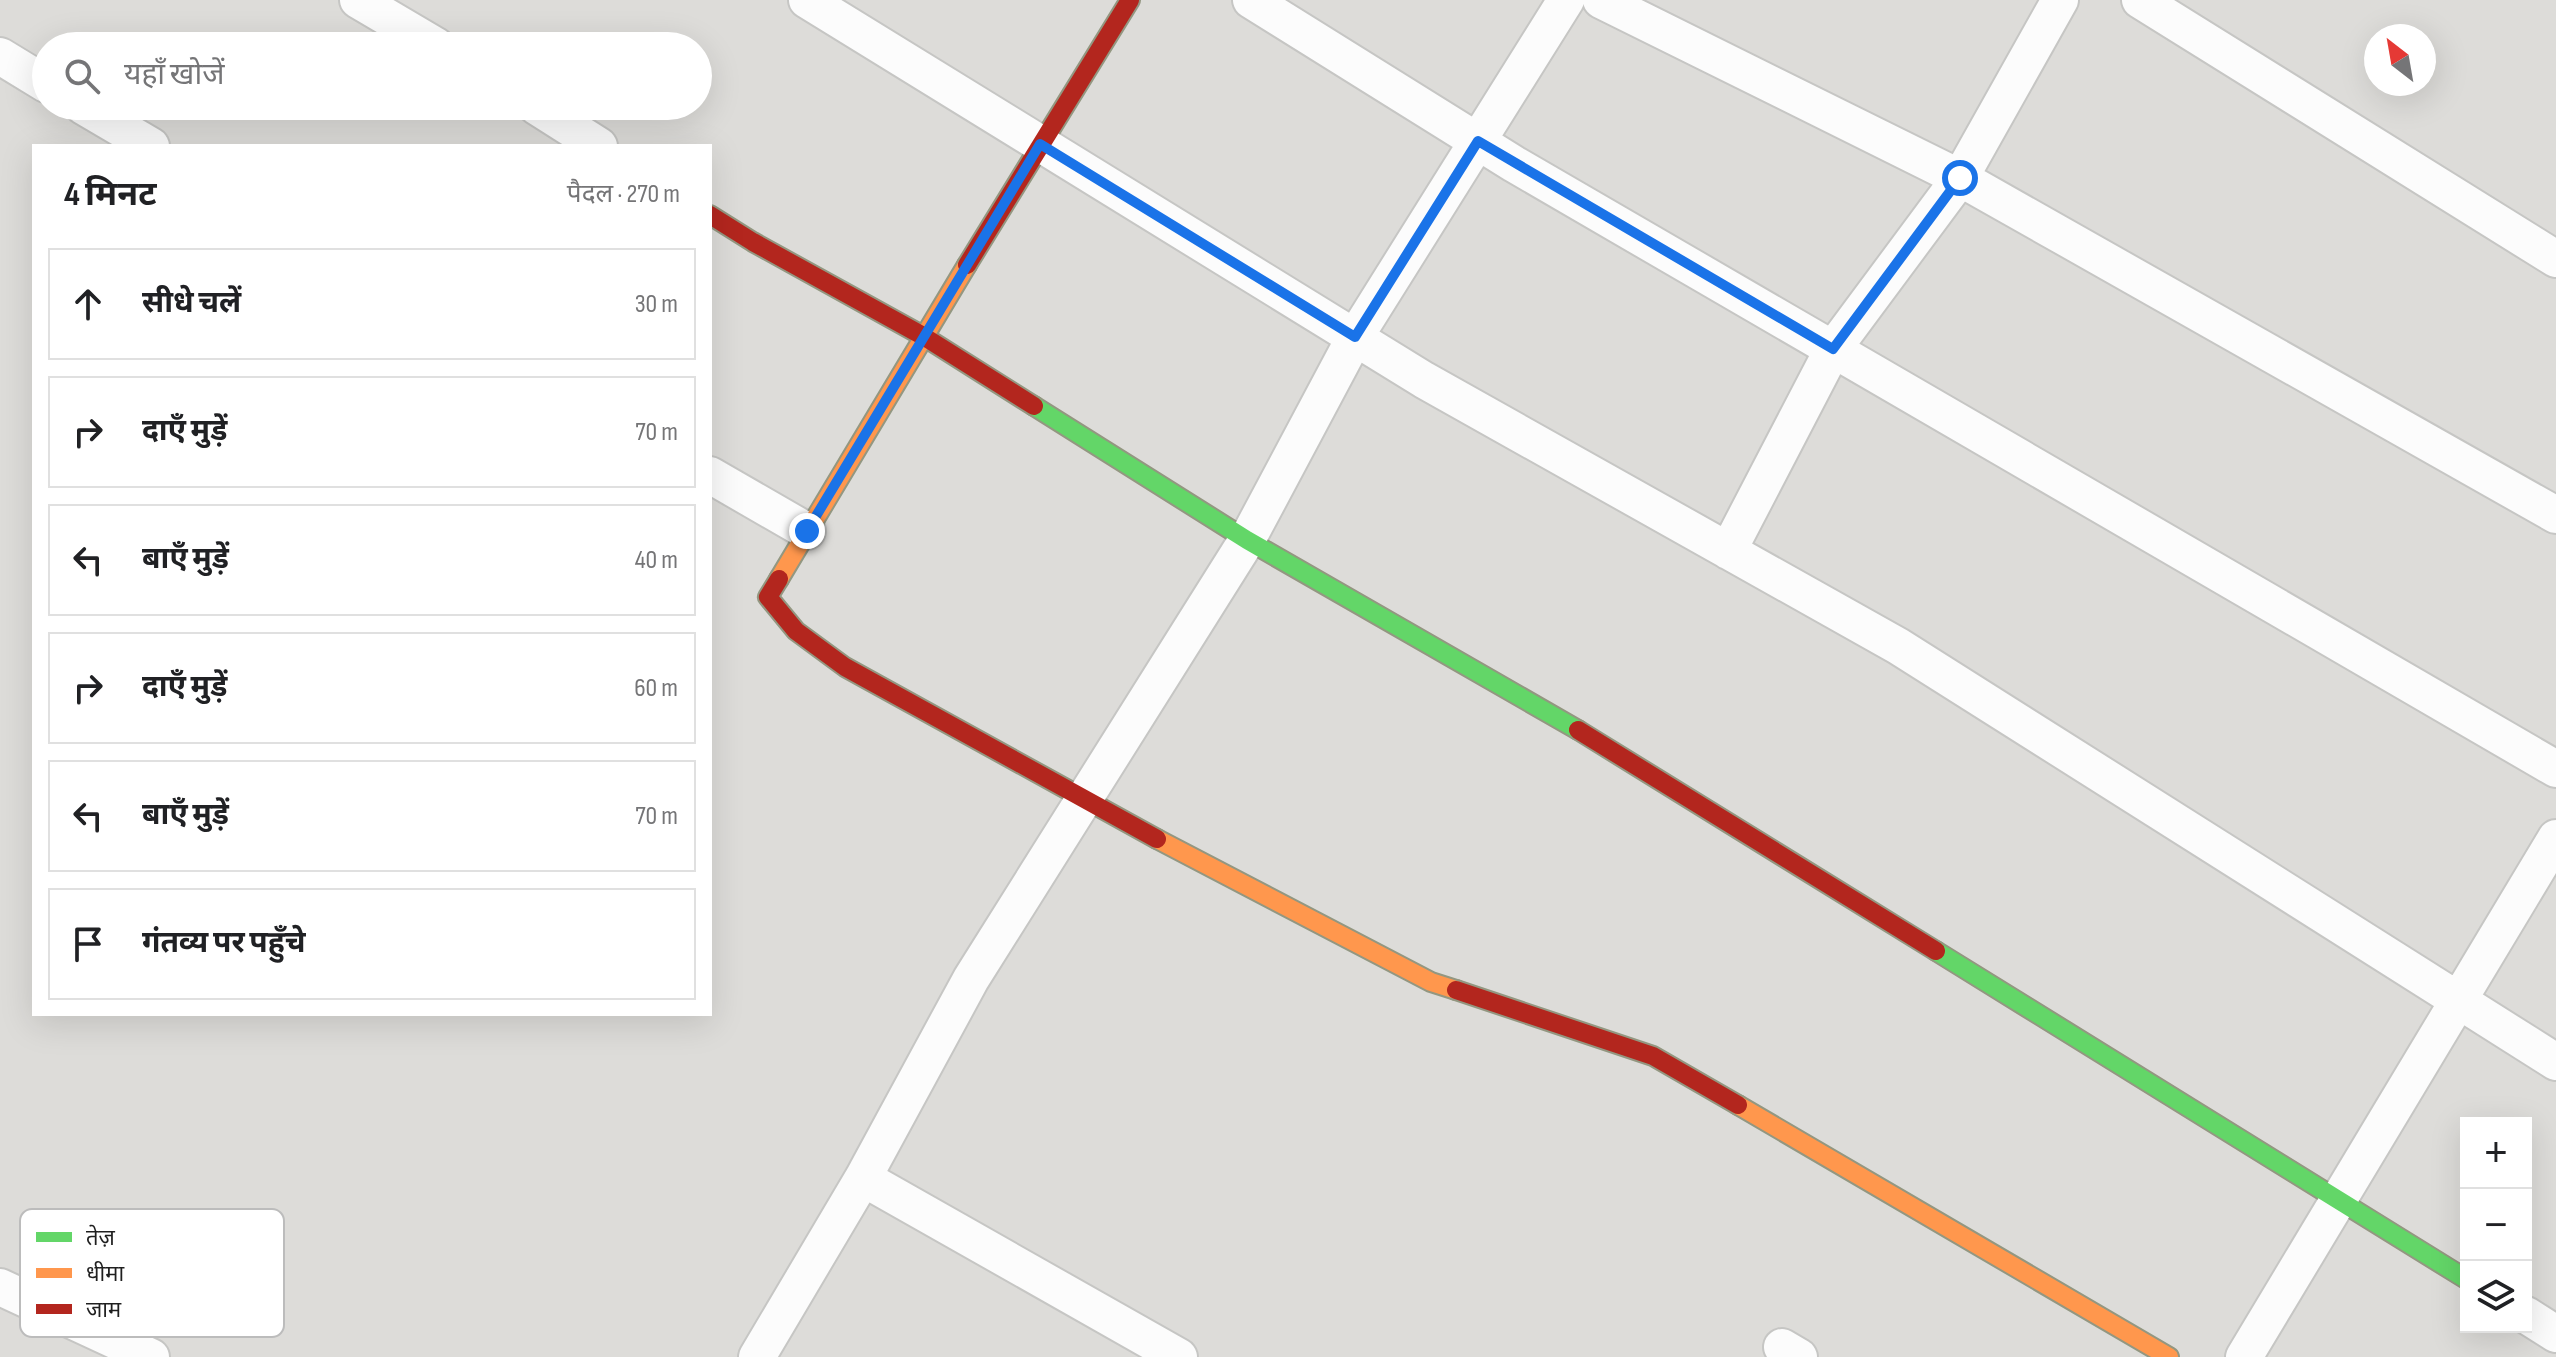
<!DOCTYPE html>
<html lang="hi">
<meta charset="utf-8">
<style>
body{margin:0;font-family:"Sofia Sans Condensed","Noto Sans Devanagari",sans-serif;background:#f2f2f2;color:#202124}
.controls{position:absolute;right:24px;bottom:24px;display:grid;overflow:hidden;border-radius:0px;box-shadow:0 8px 32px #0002}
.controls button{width:72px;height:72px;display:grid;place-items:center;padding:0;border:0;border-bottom:2px solid #e0e0e0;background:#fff;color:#202124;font:40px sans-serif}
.compass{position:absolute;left:2364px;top:24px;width:72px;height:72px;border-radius:50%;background:#fff;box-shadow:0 8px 32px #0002;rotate:329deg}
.stop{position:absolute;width:24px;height:24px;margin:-18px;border:6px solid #1a73e8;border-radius:50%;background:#fff}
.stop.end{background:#1a73e8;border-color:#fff;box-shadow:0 2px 8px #0008}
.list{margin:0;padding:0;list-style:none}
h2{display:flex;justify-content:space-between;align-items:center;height:104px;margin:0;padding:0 32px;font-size:34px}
h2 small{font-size:26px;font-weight:400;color:#757577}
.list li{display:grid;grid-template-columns:52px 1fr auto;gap:24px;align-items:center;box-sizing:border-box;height:112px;margin:0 16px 16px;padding:0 16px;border:2px solid #e0e0e0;border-radius:0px}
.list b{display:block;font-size:30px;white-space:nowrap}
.list em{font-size:26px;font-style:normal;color:#757577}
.icon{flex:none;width:44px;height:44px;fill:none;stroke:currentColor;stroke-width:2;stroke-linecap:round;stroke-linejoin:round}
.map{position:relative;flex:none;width:2556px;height:1357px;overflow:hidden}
.search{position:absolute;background:#fff;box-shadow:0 8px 32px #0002;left:32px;top:32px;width:680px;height:88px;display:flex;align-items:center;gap:20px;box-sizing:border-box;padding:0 28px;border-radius:44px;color:#757577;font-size:30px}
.panel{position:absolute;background:#fff;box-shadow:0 8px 32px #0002;left:32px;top:144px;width:680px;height:872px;border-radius:0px}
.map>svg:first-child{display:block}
.residential{fill:#dddcd9;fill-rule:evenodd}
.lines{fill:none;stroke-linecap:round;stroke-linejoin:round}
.street-casing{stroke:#c6c6c4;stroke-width:40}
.fast-casing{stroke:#939781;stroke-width:22}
.slow-casing{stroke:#939781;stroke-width:22}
.jam-casing{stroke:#939781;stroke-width:22}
.street{stroke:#fcfcfc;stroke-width:36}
.fast{stroke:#63d668;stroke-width:18}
.slow{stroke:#ff974d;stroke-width:18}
.jam{stroke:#b3261e;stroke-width:18}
.route{stroke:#1a73e8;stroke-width:10}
.key{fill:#fff;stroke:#bcbcbc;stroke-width:2}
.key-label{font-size:22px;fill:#1f1f1f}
</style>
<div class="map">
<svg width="2556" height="1357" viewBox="0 0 2556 1357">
<rect width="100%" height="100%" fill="#eeece8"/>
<path class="residential" d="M 0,0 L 2556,0 L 2556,1357 L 0,1357 ZM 2376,36 L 2424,36 L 2424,84 L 2376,84 ZM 46,46 L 698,46 L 698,106 L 46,106 ZM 34,146 L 710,146 L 710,1014 L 34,1014 ZM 2466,1123 L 2526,1123 L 2526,1327 L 2466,1327 Z"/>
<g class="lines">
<g class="street-casing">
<path id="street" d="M 358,0 L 436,46
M 807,0 L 1424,380 L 1898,646 L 2556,1062
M 1251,0 L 1514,164 L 2556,769
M 1601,0 L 1960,178 L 2556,515
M 2140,0 L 2556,259
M 0,56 L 46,84
M 83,106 L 151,146
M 536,106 L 599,146
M 710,475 L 807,531
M 1728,551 L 1833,349 L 1960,178 L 2060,0
M 863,1178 L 1179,1357
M 0,1287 L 151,1357
M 2526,1315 L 2556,1334
M 1782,1347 L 1799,1357
M 757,1357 L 863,1178 L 971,979 L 1247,540 L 1355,337 L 1566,0
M 2244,1357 L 2556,838"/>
</g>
<g class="fast-casing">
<path id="fast" d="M 1034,406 L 1247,540 L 1578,730
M 1936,951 L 2466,1279"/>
</g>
<g class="slow-casing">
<path id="slow" d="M 779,579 L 967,265
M 1157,839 L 1431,982 L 1456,990
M 1738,1105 L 2169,1357"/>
</g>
<g class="jam-casing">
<path id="jam" d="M 710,215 L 753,242 L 923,336 L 1034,406
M 967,265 L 1130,0
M 779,579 L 768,597 L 796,631 L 845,667 L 1157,839
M 1578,730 L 1936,951
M 1456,990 L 1653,1056 L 1738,1105"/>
</g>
<use href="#street" class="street"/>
<use href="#fast" class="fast"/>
<use href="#slow" class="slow"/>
<use href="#jam" class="jam"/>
</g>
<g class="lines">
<path class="route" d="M 807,531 L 1040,144 L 1355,337 L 1478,141 L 1833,349 L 1960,178"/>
</g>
<rect x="20" y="1209" width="264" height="128" rx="12" class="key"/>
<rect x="36" y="1232" width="36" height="10" fill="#63d668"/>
<rect x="36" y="1268" width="36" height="10" fill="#ff974d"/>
<rect x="36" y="1304" width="36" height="10" fill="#b3261e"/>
<g class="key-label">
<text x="86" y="1245">तेज़</text>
<text x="86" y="1281">धीमा</text>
<text x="86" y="1317">जाम</text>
</g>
</svg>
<div class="controls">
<button>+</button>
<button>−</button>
<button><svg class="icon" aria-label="layers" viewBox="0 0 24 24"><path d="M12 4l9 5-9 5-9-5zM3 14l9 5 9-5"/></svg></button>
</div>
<svg class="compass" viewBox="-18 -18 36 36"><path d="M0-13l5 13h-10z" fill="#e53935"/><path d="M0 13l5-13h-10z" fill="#757577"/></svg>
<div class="stop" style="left:1960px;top:178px"></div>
<div class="stop end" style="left:807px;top:531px"></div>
<div class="search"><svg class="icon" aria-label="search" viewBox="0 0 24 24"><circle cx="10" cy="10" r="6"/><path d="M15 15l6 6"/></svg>यहाँ खोजें</div>
<section class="panel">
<h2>4 मिनट<small>पैदल · 270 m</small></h2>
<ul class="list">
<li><svg class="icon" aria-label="ahead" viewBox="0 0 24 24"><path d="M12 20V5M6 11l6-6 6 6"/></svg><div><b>सीधे चलें</b></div><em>30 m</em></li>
<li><svg class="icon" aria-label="right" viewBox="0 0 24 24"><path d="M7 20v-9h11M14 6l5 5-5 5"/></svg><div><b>दाएँ मुड़ें</b></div><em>70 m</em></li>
<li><svg class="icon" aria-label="left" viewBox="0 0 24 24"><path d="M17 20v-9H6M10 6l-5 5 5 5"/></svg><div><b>बाएँ मुड़ें</b></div><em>40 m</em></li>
<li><svg class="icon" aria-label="right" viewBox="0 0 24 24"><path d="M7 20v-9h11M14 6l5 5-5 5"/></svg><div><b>दाएँ मुड़ें</b></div><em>60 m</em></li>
<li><svg class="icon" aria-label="left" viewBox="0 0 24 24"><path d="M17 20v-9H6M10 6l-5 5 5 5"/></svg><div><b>बाएँ मुड़ें</b></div><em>70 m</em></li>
<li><svg class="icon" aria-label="arrive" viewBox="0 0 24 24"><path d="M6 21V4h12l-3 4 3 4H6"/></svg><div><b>गंतव्य पर पहुँचे</b></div></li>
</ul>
</section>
</div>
